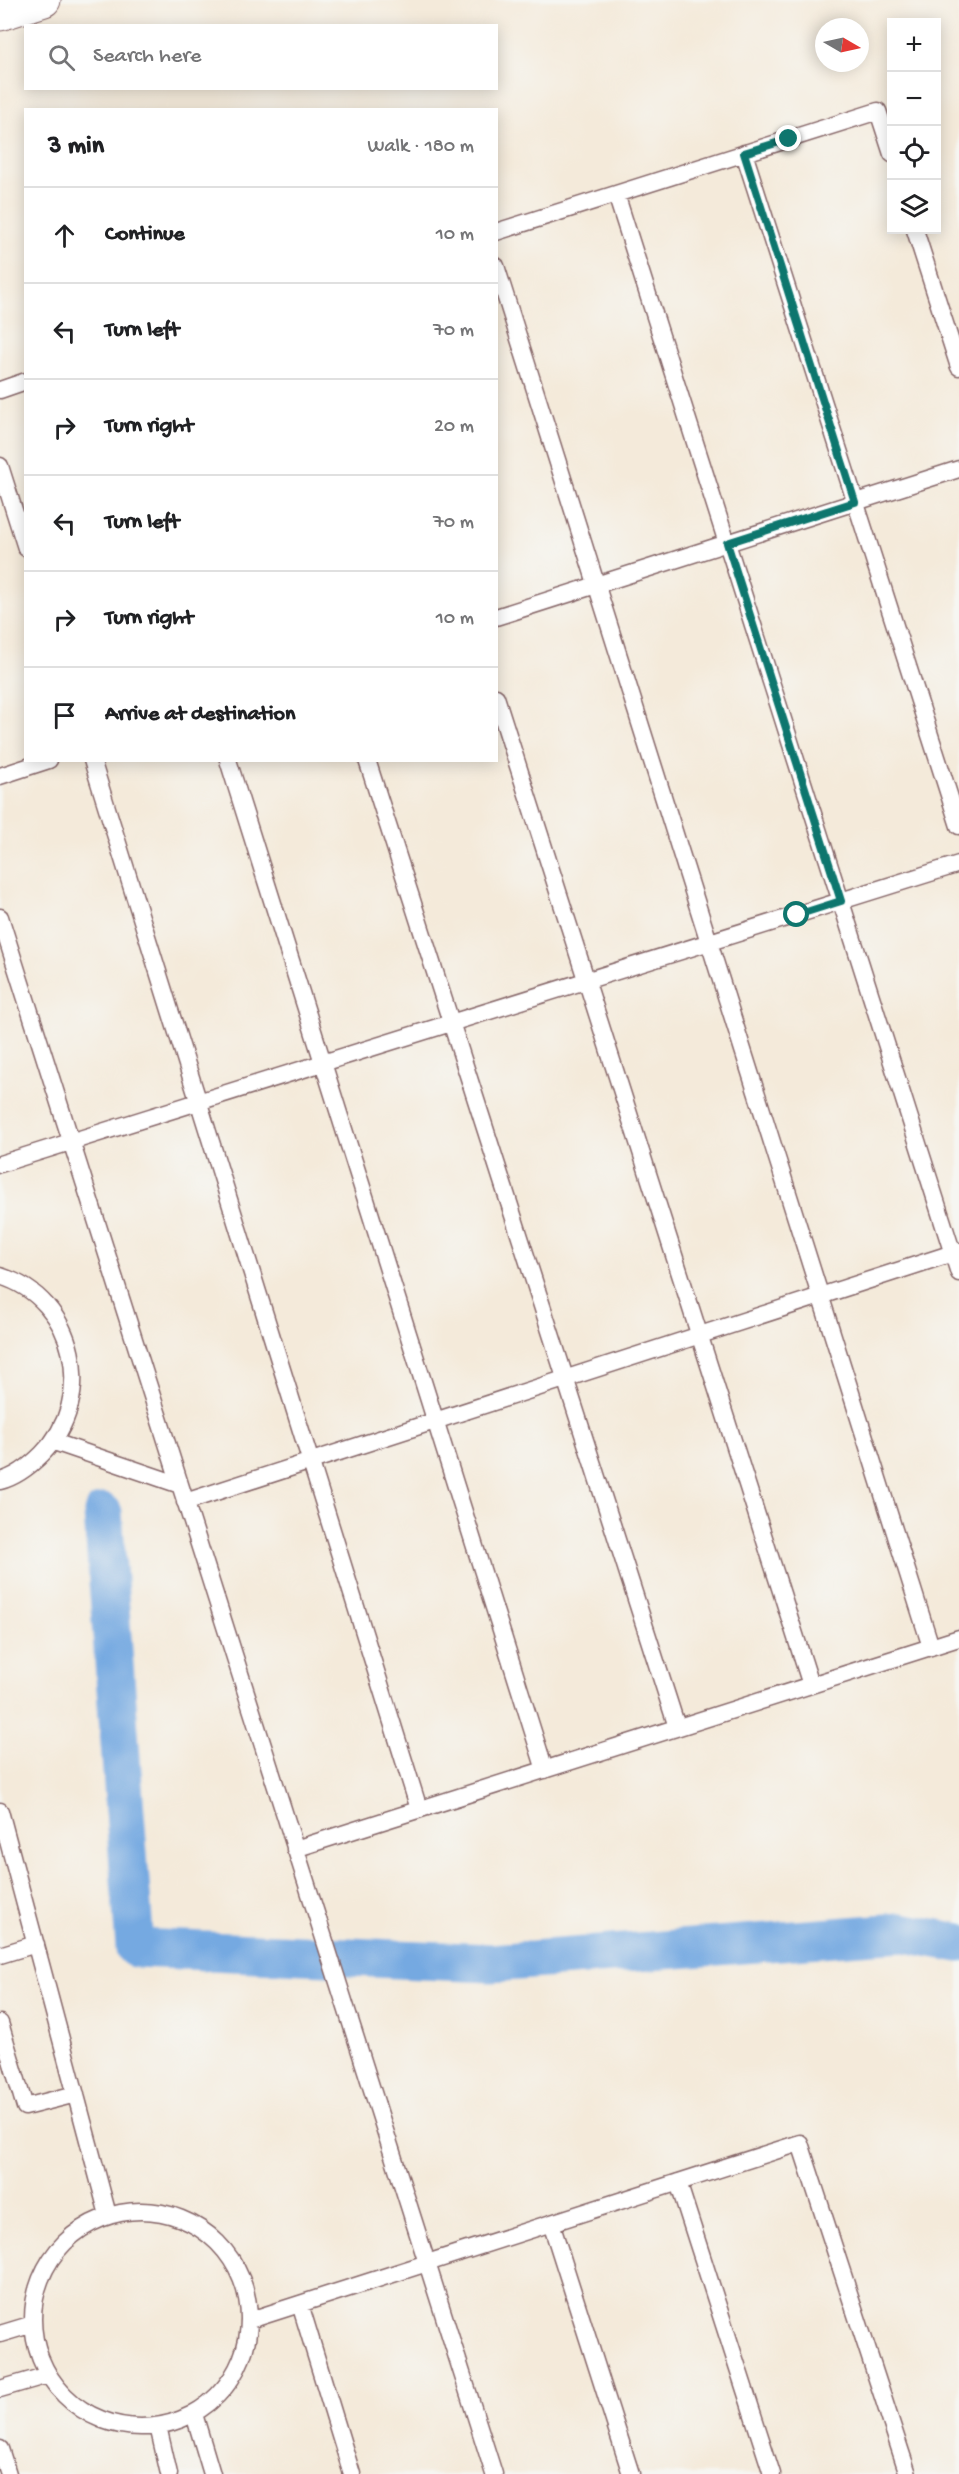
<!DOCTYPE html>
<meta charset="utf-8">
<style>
body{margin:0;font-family:"Gochi Hand",sans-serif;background:#f6f6f6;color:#202124}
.controls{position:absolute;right:18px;top:18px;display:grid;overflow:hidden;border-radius:0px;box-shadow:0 3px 15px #0003}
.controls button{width:54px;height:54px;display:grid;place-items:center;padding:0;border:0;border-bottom:2px solid #e0e0e0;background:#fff;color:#202124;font:30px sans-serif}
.compass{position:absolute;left:815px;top:18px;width:54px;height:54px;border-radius:50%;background:#fff;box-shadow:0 3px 15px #0003;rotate:99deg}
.stop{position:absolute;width:18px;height:18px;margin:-14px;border:4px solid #0f766e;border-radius:50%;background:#fff}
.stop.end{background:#0f766e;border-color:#fff;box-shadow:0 2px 6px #0008}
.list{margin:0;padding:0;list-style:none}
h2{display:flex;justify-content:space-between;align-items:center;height:78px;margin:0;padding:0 24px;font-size:26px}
h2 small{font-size:20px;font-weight:400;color:#757577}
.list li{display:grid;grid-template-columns:39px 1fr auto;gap:18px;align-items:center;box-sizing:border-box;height:96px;padding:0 24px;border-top:2px solid #e0e0e0}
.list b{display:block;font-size:22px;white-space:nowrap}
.list em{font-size:20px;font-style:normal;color:#757577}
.icon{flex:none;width:33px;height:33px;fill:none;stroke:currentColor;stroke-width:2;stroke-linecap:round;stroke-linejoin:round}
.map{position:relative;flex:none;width:959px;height:2474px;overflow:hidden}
.search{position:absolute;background:#fff;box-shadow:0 3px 15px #0003;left:24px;top:24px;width:474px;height:66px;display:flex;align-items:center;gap:15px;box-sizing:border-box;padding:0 21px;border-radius:0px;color:#757577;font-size:22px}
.panel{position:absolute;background:#fff;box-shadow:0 3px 15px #0003;left:24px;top:108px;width:474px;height:654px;border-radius:0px}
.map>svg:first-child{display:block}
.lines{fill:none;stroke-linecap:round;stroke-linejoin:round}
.canal{stroke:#74a9e1;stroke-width:39}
.lane-casing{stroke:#866668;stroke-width:19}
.secondary-casing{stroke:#866668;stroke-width:35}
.lane{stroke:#fff;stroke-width:16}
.secondary{stroke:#fff;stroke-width:33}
.route{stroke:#0f766e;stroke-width:8}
</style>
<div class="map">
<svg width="959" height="2474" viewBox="0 0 959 2474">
<rect width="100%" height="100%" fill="#f6f6f2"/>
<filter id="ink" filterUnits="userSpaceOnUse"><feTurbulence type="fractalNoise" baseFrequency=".0167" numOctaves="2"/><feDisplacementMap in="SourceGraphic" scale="12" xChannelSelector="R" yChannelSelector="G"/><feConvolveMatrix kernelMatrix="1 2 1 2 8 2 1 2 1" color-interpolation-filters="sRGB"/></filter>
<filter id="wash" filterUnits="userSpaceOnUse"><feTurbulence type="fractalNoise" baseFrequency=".008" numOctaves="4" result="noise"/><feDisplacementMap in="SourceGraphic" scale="24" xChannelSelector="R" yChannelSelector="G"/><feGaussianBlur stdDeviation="1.35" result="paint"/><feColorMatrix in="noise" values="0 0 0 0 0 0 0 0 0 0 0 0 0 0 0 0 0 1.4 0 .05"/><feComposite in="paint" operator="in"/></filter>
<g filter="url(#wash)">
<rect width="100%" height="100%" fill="#f4eada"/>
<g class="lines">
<path class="canal" d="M 103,1513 L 135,1948 L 491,1963 L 901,1932 L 959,1943"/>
</g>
</g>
<g filter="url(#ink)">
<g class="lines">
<g class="lane-casing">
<path id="lane" d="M 744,153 L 959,826
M 616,194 L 959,1273
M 915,230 L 959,367
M 496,232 L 878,111 L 892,154
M 496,266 L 931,1647
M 0,390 L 26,381
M 0,466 L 26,548
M 496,617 L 959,469
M 496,697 L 811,1685
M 92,760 L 419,1809
M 228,760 L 545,1770
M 367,760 L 677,1727
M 0,776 L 49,760
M 0,917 L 494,2474
M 0,1164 L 959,864
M 0,1276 C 77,1299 97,1399 42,1454 C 31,1465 16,1477 0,1481
M 54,1442 L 180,1485
M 185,1502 L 959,1251
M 0,1811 L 108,2215
M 295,1849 L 959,1638
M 0,1955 L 36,1944
M 0,2023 L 25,2107 L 76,2094
M 678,2182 L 772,2474
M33 2319a108 108 0 1 1 216 0a108 108 0 1 1-216 0Z
M 551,2223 L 631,2474
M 300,2304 L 352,2474
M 250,2320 L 800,2143 L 908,2474
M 0,2334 L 33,2324
M 0,2389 L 48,2375
M 194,2414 L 212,2474
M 158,2426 L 169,2474
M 0,2449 L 8,2474"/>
</g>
<g class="secondary-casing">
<path id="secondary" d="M 0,14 L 44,0"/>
</g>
<use href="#lane" class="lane"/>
<use href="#secondary" class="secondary"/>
</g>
</g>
<g class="lines" filter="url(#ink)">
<path class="route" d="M 789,139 L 744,153 L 855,502 L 727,543 L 841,901 L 797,915"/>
</g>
</svg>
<div class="controls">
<button>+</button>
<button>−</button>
<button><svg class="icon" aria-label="locate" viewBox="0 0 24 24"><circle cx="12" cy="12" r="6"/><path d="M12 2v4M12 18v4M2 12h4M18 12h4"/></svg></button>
<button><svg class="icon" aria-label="layers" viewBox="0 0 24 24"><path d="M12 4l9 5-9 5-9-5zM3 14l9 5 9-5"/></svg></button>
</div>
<svg class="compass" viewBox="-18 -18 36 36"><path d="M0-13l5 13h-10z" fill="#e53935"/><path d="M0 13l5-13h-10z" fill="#757577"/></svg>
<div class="stop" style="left:797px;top:915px"></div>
<div class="stop end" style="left:789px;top:139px"></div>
<div class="search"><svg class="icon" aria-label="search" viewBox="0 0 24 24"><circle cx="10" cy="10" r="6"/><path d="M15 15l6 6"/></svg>Search here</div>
<section class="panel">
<h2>3 min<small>Walk · 180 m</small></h2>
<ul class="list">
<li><svg class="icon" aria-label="ahead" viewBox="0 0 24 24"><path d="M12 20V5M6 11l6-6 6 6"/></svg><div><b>Continue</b></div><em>10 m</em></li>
<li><svg class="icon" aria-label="left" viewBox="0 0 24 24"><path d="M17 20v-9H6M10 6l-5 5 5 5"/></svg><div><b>Turn left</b></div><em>70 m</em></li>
<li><svg class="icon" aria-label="right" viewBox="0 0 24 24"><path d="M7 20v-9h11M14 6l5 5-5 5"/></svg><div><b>Turn right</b></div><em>20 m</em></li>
<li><svg class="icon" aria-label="left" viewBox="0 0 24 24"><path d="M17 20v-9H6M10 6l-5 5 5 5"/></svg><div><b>Turn left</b></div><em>70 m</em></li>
<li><svg class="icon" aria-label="right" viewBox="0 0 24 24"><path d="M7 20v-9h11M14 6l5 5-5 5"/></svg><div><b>Turn right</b></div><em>10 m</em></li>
<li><svg class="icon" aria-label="arrive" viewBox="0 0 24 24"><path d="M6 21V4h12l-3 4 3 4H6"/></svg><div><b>Arrive at destination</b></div></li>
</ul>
</section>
</div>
